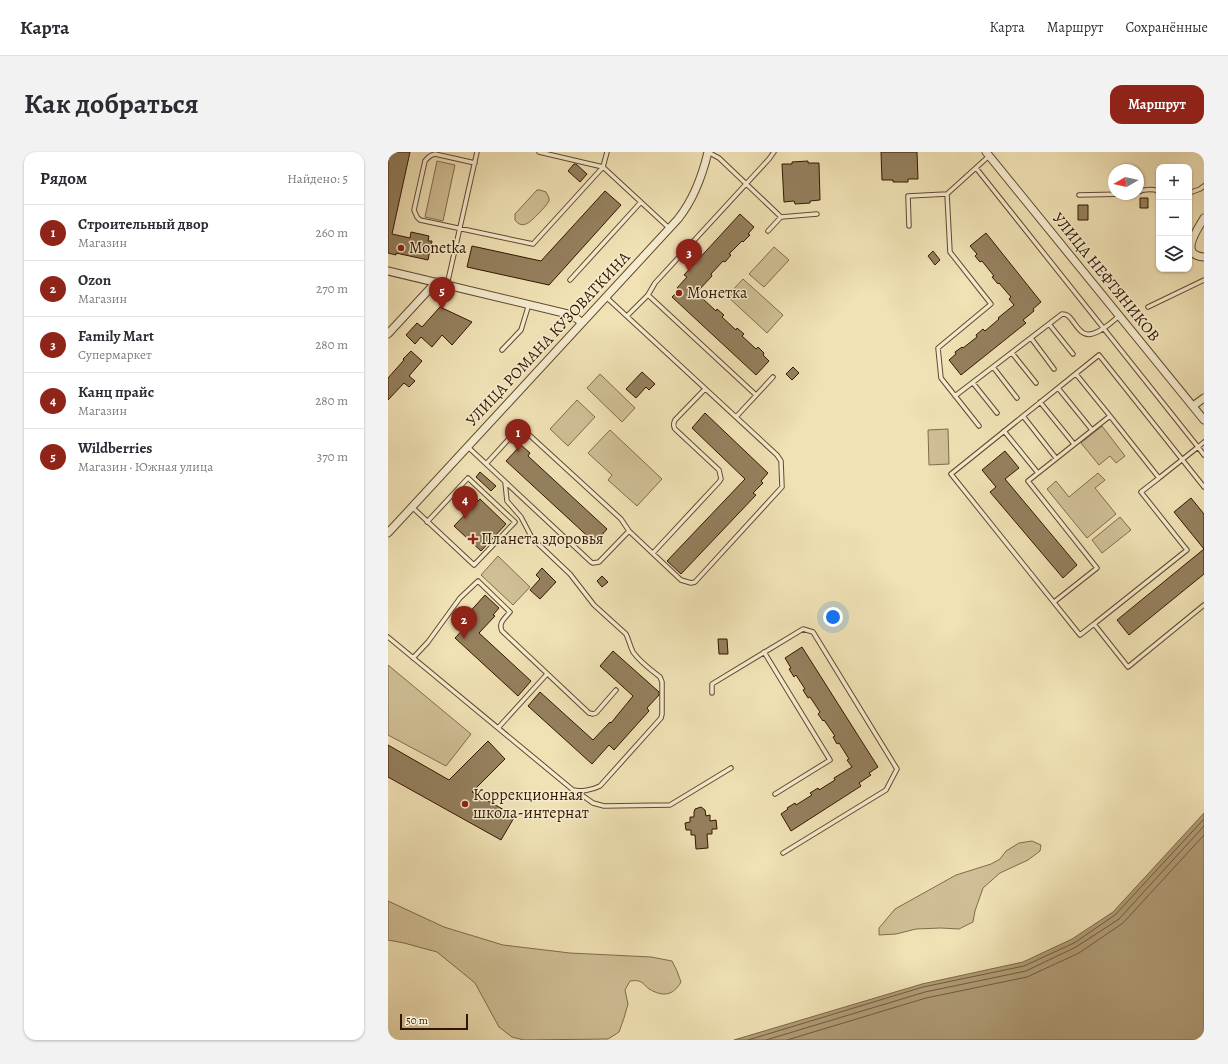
<!DOCTYPE html>
<html lang="ru">
<meta charset="utf-8">
<style>
body{margin:0;font-family:Alegreya,serif;background:#f2f2f3;color:#2b2b33}
.controls{position:absolute;right:12px;top:12px;display:grid;overflow:hidden;border-radius:8px;box-shadow:0 1px 3px #0004}
.controls button{width:36px;height:36px;display:grid;place-items:center;padding:0;border:0;border-bottom:1px solid #e1e1e2;background:#fff;color:#2b2b33;font:20px sans-serif}
.compass{position:absolute;left:720px;top:12px;width:36px;height:36px;border-radius:50%;background:#fff;box-shadow:0 1px 3px #0004;rotate:261deg}
.scale{position:absolute;left:12px;bottom:10px;width:68px;box-sizing:border-box;padding-left:4px;border:2px solid #331600;border-top:0;font-size:11px;line-height:14px;white-space:nowrap;color:#331600;-webkit-text-stroke:3px #f5eccf;paint-order:stroke}
.you{position:absolute;left:445px;top:465px;width:14px;height:14px;margin:-10px;border:3px solid #fff;border-radius:50%;background:#1a73e8;box-shadow:0 0 0 6px #1a73e833}
.badge{display:grid;place-items:center;width:26px;height:26px;border-radius:50%;background:#8f2418;color:#fff;font-size:13px;font-weight:700}
.pin{position:absolute;translate:-50% -33px;filter:drop-shadow(0 1px 2px #0008)}
.pin::after{content:'';position:absolute;top:21px;width:14px;height:12px;background:inherit;clip-path:polygon(0 0,100% 0,50% 100%)}
.list{margin:0;padding:0;list-style:none}
h2{display:flex;justify-content:space-between;align-items:center;height:52px;margin:0;padding:0 16px;font-size:17px}
h2 small{font-size:13px;font-weight:400;color:#7c7c81}
.list li{display:grid;grid-template-columns:26px 1fr auto;gap:12px;align-items:center;box-sizing:border-box;height:56px;padding:0 16px;border-top:1px solid #e1e1e2}
.list b{display:block;font-size:15px;white-space:nowrap}
.list p{margin:0;font-size:13px;white-space:nowrap;color:#7c7c81}
.list em{font-size:13px;font-style:normal;color:#7c7c81}
.icon{flex:none;width:22px;height:22px;fill:none;stroke:currentColor;stroke-width:2;stroke-linecap:round;stroke-linejoin:round}
.map{position:relative;flex:none;width:816px;height:888px;overflow:hidden;border-radius:12px}
header{display:flex;align-items:center;gap:24px;box-sizing:border-box;height:56px;padding:0 20px;background:#fff;border-bottom:1px solid #e1e1e2}
header strong{font-size:19px}
nav{display:flex;gap:22px;margin-inline-start:auto;font-size:14px}
.intro{display:flex;align-items:center;justify-content:space-between;box-sizing:border-box;height:96px;padding:0 24px}
h1{margin:0;font-size:28px}
.button{padding:10px 18px;border-radius:12px;background:#8f2418;color:#fff;font-size:14px;font-weight:700}
main{display:flex;gap:24px;padding:0 24px}
aside{flex:1;background:#fff;border-radius:12px;box-shadow:0 1px 3px #0004}
.map>svg:first-child{display:block}
.green{fill:#d0bf96;stroke:#826a4b}
.water{fill:#b09d77;stroke:#7e6747}
.lines{fill:none;stroke-linecap:round;stroke-linejoin:round}
.shore{stroke:#725a3c;stroke-width:1}
.building{fill:#95805e;stroke:#331600}
.service-casing{stroke:#62492d;stroke-width:5.5}
.minor-casing{stroke:#62492d;stroke-width:9}
.service{stroke:#f5eccf;stroke-width:3.5}
.minor{stroke:#f5eccf;stroke-width:7}
.poi-dot{fill:#8f2418;stroke:#f5eccf;stroke-width:1.5}
.labels{text-anchor:middle;dominant-baseline:central;stroke-width:3;stroke-linejoin:round;paint-order:stroke}
.poi-label{font-size:16px;fill:#331600;stroke:#f5eccf;text-anchor:start}
.street-label{font-size:16px;fill:#331600;stroke:#f5eccf}
</style>
<header>
<strong>Карта</strong>
<nav><a>Карта</a><a>Маршрут</a><a>Сохранённые</a></nav>
</header>
<div class="intro"><h1>Как добраться</h1><a class="button">Маршрут</a></div>
<main>
<aside>
<h2>Рядом<small>Найдено: 5</small></h2>
<ul class="list">
<li><span class="badge">1</span><div><b>Строительный двор</b><p>Магазин</p></div><em>260 m</em></li>
<li><span class="badge">2</span><div><b>Ozon</b><p>Магазин</p></div><em>270 m</em></li>
<li><span class="badge">3</span><div><b>Family Mart</b><p>Супермаркет</p></div><em>280 m</em></li>
<li><span class="badge">4</span><div><b>Канц прайс</b><p>Магазин</p></div><em>280 m</em></li>
<li><span class="badge">5</span><div><b>Wildberries</b><p>Магазин · Южная улица</p></div><em>370 m</em></li>
</ul>
</aside>
<div class="map">
<svg width="816" height="888" viewBox="0 0 816 888">
<rect width="100%" height="100%" fill="#f0e2b5"/>
<filter id="stains"><feTurbulence type="fractalNoise" baseFrequency=".005" numOctaves="4"/><feColorMatrix values="0 0 0 0 .2 0 0 0 0 .09 0 0 0 0 .02 0 0 0 .5 -.17"/></filter>
<radialGradient id="worn" r=".72"><stop offset=".6" stop-color="#630" stop-opacity="0"/><stop offset="1" stop-color="#630" stop-opacity=".3"/></radialGradient>
<path class="green" d="M 49,9 L 67,13 L 55,69 L 37,65 Z
M 149,38 L 152,38 L 158,40 L 161,46 L 161,49 C 158,54 154,58 150,62 C 144,68 135,79 127,68 L 127,62 Z
M 386,95 L 401,108 L 376,135 L 361,122 Z
M 355,127 L 395,163 L 379,181 L 339,144 Z
M 212,222 L 247,256 L 234,270 L 199,236 Z
M 189,248 L 207,265 L 180,294 L 162,277 Z
M 714,274 L 737,304 L 728,311 L 722,304 L 711,313 L 693,291 Z
M 560,277 L 561,312 L 541,313 L 540,278 Z
M 222,278 L 274,327 L 249,354 L 220,328 L 224,323 L 200,301 Z
M 710,321 L 717,328 L 707,336 L 728,362 L 699,386 L 659,337 L 668,329 L 681,345 Z
M 732,365 L 743,378 L 714,401 L 704,388 Z
M 110,404 L 142,435 L 125,453 L 93,423 Z
M 0,513 L 83,582 L 58,614 L 0,583 Z
M 644,689 L 653,693 L 652,699 L 640,708 L 612,721 L 595,736 L 587,759 L 585,770 L 571,777 L 553,776 L 528,777 L 508,782 L 491,783 L 491,776 L 507,757 L 568,723 L 603,712 L 612,707 L 618,699 L 631,691 Z
M 0,749 L 56,775 L 115,793 L 182,801 L 263,805 L 284,809 L 289,819 L 293,830 C 285,844 275,845 261,837 C 258,835 255,830 251,829 C 248,828 244,829 242,829 L 237,838 L 240,852 L 236,866 L 231,880 L 220,887 L 136,888 L 124,885 L 111,875 L 87,831 L 49,800 L 16,791 L 0,788 Z"/>
<path class="water" d="M 816,661 L 816,888 L 346,888 L 534,832 L 635,810 L 684,787 L 725,760 Z"/>
<g class="lines">
<path class="shore" d="M 360,888 L 535,835 L 636,814 L 686,791 L 727,763 L 816,667
M 378,888 L 537,840 L 638,819 L 688,795 L 731,767 L 816,674
M 399,888 L 538,846 L 639,825 L 691,801 L 735,771 L 816,683"/>
</g>
<path class="building" d="M 2,0 L 22,0 L 4,82 L 22,86 L 23,80 L 41,84 L 40,89 L 44,89 L 40,108 L 8,101 L 8,103 L 0,101 L 0,9 Z
M 493,0 L 529,0 L 530,27 L 520,27 L 520,30 L 505,30 L 505,28 L 494,28 Z
M 420,9 L 420,11 L 431,11 L 432,48 L 422,49 L 422,51 L 407,52 L 406,49 L 396,50 L 394,12 L 404,12 L 404,10 Z
M 186,12 L 188,12 L 199,22 L 192,30 L 180,19 Z
M 217,39 L 233,53 L 161,133 L 79,115 L 84,94 L 153,109 Z
M 752,46 L 760,46 L 760,56 L 752,56 Z
M 690,53 L 700,53 L 700,68 L 690,68 Z
M 352,62 L 366,75 L 360,82 L 362,83 L 355,90 L 354,89 L 341,102 L 343,103 L 337,110 L 335,109 L 323,122 L 324,124 L 310,139 L 316,144 L 314,146 L 328,159 L 329,157 L 336,163 L 334,165 L 348,178 L 349,176 L 356,182 L 354,184 L 368,197 L 370,195 L 376,201 L 375,203 L 381,209 L 368,223 L 284,145 L 291,138 L 289,136 L 299,125 L 296,123 Z
M 598,81 L 653,150 L 645,157 L 646,159 L 635,168 L 638,171 L 573,223 L 561,208 L 568,202 L 567,200 L 574,195 L 575,196 L 589,185 L 588,183 L 595,177 L 597,179 L 611,167 L 610,166 L 626,153 L 621,147 L 623,145 L 611,131 L 610,132 L 604,125 L 606,124 L 594,109 L 592,110 L 587,104 L 589,102 L 582,94 Z
M 545,99 L 552,108 L 547,113 L 540,104 Z
M 52,155 L 84,170 L 64,193 L 54,183 L 44,195 L 33,185 L 27,192 L 18,183 L 29,171 L 34,175 Z
M 23,199 L 34,209 L 21,224 L 27,229 L 21,235 L 16,231 L 0,248 L 0,226 L 16,208 L 15,207 Z
M 405,215 L 411,221 L 404,228 L 398,222 Z
M 254,220 L 267,232 L 261,238 L 258,235 L 248,246 L 238,237 Z
M 317,261 L 380,321 L 373,329 L 375,331 L 365,341 L 368,343 L 293,422 L 279,409 L 357,327 L 304,276 Z
M 133,293 L 142,301 L 140,304 L 219,377 L 207,391 L 118,309 Z
M 617,299 L 631,316 L 617,327 L 689,413 L 675,426 L 602,340 L 608,335 L 594,318 Z
M 92,320 L 108,334 L 103,339 L 88,325 Z
M 803,346 L 816,362 L 816,397 L 786,360 Z
M 92,347 L 118,372 L 93,399 L 66,374 Z
M 816,397 L 816,422 L 741,483 L 729,468 Z
M 154,416 L 168,430 L 152,447 L 142,438 L 152,427 L 148,423 Z
M 214,424 L 220,430 L 214,435 L 209,429 Z
M 97,443 L 111,456 L 105,463 L 107,464 L 91,481 L 143,529 L 130,544 L 67,486 L 83,469 L 78,464 Z
M 330,487 L 339,487 L 340,502 L 331,502 Z
M 414,495 L 490,615 L 481,621 L 483,623 L 471,631 L 473,634 L 403,679 L 393,662 L 400,657 L 399,656 L 407,651 L 408,653 L 424,643 L 422,641 L 430,636 L 431,638 L 447,628 L 446,626 L 464,615 L 459,608 L 461,607 L 451,591 L 449,592 L 445,585 L 447,584 L 436,568 L 435,569 L 430,562 L 432,560 L 422,545 L 420,546 L 415,538 L 417,537 L 408,523 L 406,525 L 401,517 L 403,516 L 397,506 Z
M 225,499 L 271,540 L 271,543 L 259,556 L 261,559 L 226,598 L 221,593 L 204,612 L 140,554 L 152,540 L 205,588 L 222,570 L 223,571 L 245,544 L 212,514 Z
M 100,589 L 117,607 L 84,640 L 127,664 L 113,688 L 0,625 L 0,593 L 61,628 Z
M 313,655 L 317,658 L 318,664 L 322,663 L 322,669 L 328,668 L 329,677 L 324,677 L 324,682 L 319,682 L 320,696 L 308,697 L 307,683 L 303,683 L 303,678 L 298,678 L 297,671 L 302,670 L 302,665 L 306,665 L 306,660 L 307,657 Z"/>
<g class="lines">
<g class="service-casing">
<path id="service" d="M 151,0 L 215,15 L 219,0
M 320,0 L 331,6 L 393,65 L 429,62
M 87,11 L 47,2 C 42,3 40,5 37,9 L 26,58 L 29,65 L 32,68 L 145,92 L 215,15 L 281,76
M 588,16 L 810,295 L 816,290
M 750,40 C 757,37 764,37 771,39
M 801,41 L 812,37 L 816,34
M 559,42 L 601,4
M 691,43 L 738,42
M 521,74 L 520,44 L 559,42 L 562,100 L 603,152 L 550,196 L 553,226 L 591,274
M 380,79 L 393,65
M 182,128 L 253,50
M 59,133 L 89,0
M 760,155 L 816,128
M 239,164 L 260,143
M 661,172 L 685,202
M 643,186 L 666,217
M 114,198 L 133,178 L 141,152
M 624,201 L 648,231
M 605,215 L 629,246
M 688,222 L 722,264
M 585,231 L 609,261
M 670,236 L 704,278
M 368,243 L 260,143 L 267,131 L 381,7 L 386,0
M 567,244 L 674,162 C 679,162 681,164 684,168 C 687,172 690,177 694,180 C 704,189 724,170 731,164
M 652,250 L 686,292
M 635,264 L 668,306
M 348,265 L 385,225
M 616,279 L 650,321
M 80,295 L 203,410 L 205,411 L 211,410 L 241,379
M 98,312 L 128,279 L 134,278 L 137,279 L 233,367 L 241,379 L 293,428 L 303,431 L 307,430 L 394,335 L 393,309 L 389,303 L 218,145
M 816,335 L 711,203 L 563,322 L 692,483 L 706,472 L 740,515 L 816,453
M 24,355 L 86,413 L 127,370 L 80,326 L 39,370
M 265,401 L 331,330 L 333,327 L 331,318 L 287,277 C 285,274 285,272 287,268 L 317,237
M 666,450 L 709,416 L 640,329 L 722,264 L 771,326 L 810,295 L 816,303
M 706,472 L 799,398 L 753,340 L 771,326
M 0,485 L 185,638 C 193,640 204,638 212,634 L 273,566 L 274,562 L 274,530 L 272,525 C 263,518 252,510 245,500 C 242,494 241,488 238,482 L 206,453 L 182,422 L 144,386 L 133,365 L 119,349 L 117,330
M 376,500 L 442,608 L 387,642
M 25,506 L 40,490 L 72,446 L 90,429 L 122,460 C 117,466 110,471 114,479 L 201,561 L 205,562 L 208,561 L 228,538
M 324,541 L 324,532 L 415,477 L 425,480 L 509,617 L 498,638 L 395,701
M 110,576 L 159,522
M 188,639 L 205,651 L 216,654 L 282,653 L 343,616"/>
</g>
<g class="minor-casing">
<path id="minor" d="M 598,0 L 816,268
M 816,66 C 810,77 790,103 816,105
M 0,119 L 180,162 L 188,166 L 194,171
M 0,182 L 48,130
M 805,254 L 816,246
M 0,381 L 290,67 C 306,47 314,25 320,0"/>
</g>
<use href="#service" class="service"/>
<use href="#minor" class="minor"/>
</g>
<g class="poi-dot">
<circle cx="13" cy="96" r="4"/>
<circle cx="291" cy="141" r="4"/>
<path d="M83 381h4v4h4v4h-4v4h-4v-4h-4v-4h4z"/>
<circle cx="77" cy="652" r="4"/>
</g>
<g class="labels">
<g class="poi-label">
<text x="21" y="96">Monetka</text>
<text x="299" y="141">Монетка</text>
<text x="93" y="387">Планета здоровья</text>
<text x="85" y="643">Коррекционная<tspan x="85" dy="18">школа-интернат</tspan></text>
</g>
<g class="street-label">
<text transform="translate(718 125) rotate(51)">УЛИЦА НЕФТЯНИКОВ</text>
<text transform="translate(160 187) rotate(-47)">УЛИЦА РОМАНА КУЗОВАТКИНА</text>
</g>
</g>
<rect width="100%" height="100%" filter="url(#stains)"/>
<rect width="100%" height="100%" fill="url(#worn)"/>
</svg>
<div class="controls">
<button>+</button>
<button>−</button>
<button><svg class="icon" aria-label="layers" viewBox="0 0 24 24"><path d="M12 4l9 5-9 5-9-5zM3 14l9 5 9-5"/></svg></button>
</div>
<svg class="compass" viewBox="-18 -18 36 36"><path d="M0-13l5 13h-10z" fill="#e53935"/><path d="M0 13l5-13h-10z" fill="#7c7c81"/></svg>
<div class="scale">50 m</div>
<div class="you"></div>
<div class="pin badge" style="left:130px;top:300px">1</div>
<div class="pin badge" style="left:76px;top:487px">2</div>
<div class="pin badge" style="left:301px;top:120px">3</div>
<div class="pin badge" style="left:77px;top:367px">4</div>
<div class="pin badge" style="left:54px;top:158px">5</div>
</div>
</main>
